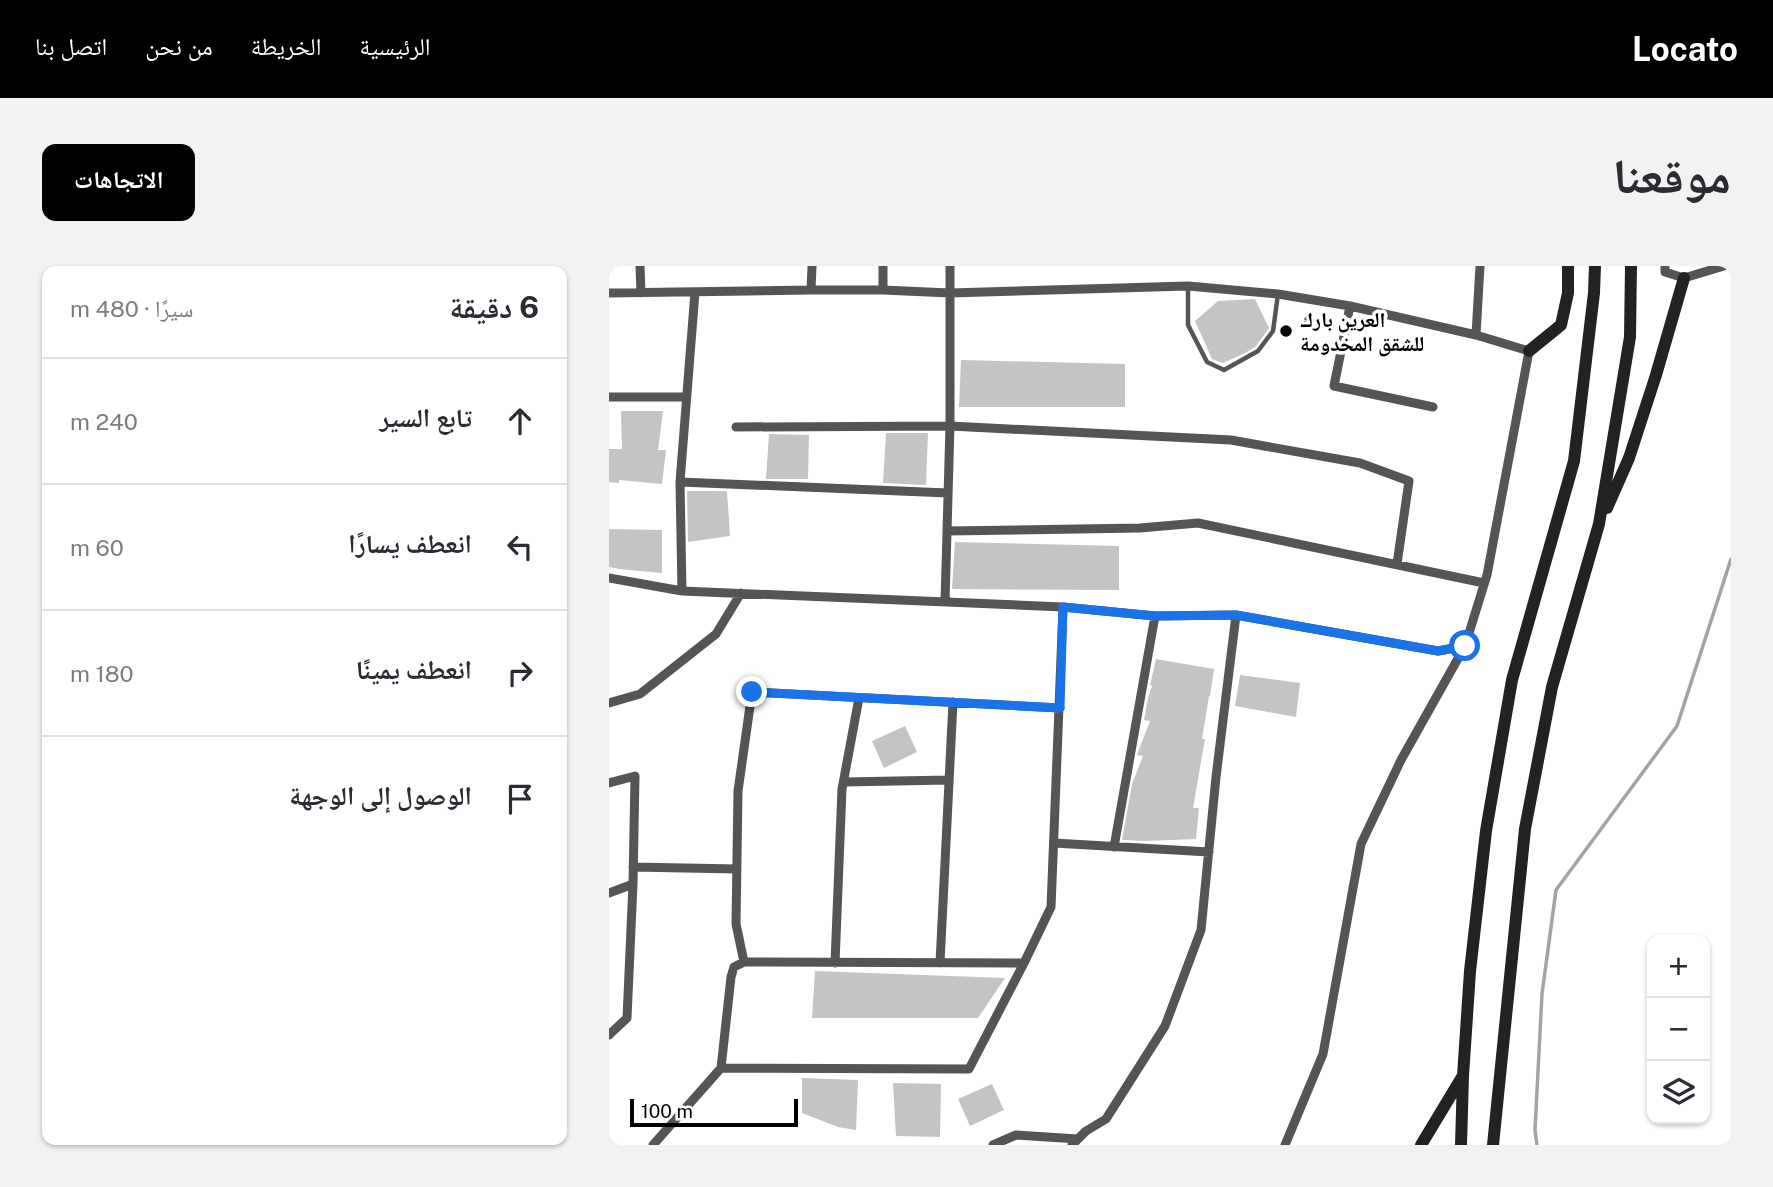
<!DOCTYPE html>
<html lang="ar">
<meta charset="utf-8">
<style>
body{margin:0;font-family:"Public Sans","Noto Naskh Arabic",sans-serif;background:#f2f2f3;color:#2b2b33;direction:rtl}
.controls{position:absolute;right:21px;bottom:21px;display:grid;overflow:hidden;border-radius:14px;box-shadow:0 2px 5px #0004}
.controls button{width:63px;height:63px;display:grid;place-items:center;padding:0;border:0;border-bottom:2px solid #e1e1e2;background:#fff;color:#2b2b33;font:35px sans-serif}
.scale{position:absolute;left:21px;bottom:18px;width:168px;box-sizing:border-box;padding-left:7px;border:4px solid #000;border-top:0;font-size:19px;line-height:24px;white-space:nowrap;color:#000;-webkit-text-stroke:5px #fff;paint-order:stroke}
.stop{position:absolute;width:21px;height:21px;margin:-16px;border:5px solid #1a73e8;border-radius:50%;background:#fff}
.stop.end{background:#1a73e8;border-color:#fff;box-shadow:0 2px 7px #0008}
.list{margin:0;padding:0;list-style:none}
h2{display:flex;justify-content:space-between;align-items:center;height:91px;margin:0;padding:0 28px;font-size:30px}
h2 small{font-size:23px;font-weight:400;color:#7c7c81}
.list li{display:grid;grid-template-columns:46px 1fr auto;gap:21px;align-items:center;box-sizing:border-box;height:126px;padding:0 28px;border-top:2px solid #e1e1e2}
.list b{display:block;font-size:26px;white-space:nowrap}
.list em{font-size:23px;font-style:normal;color:#7c7c81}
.icon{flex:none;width:38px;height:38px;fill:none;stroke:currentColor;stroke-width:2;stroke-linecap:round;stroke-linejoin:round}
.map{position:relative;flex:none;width:1122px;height:879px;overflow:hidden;direction:ltr;border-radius:14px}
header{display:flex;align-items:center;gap:42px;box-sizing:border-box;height:98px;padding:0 35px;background:#000;color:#fff}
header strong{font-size:33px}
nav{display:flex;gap:38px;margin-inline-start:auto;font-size:24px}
.intro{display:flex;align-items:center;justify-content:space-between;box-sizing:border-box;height:168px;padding:0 42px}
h1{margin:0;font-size:49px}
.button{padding:18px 32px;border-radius:14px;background:#000;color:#fff;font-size:24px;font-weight:700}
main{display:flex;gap:42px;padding:0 42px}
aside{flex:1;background:#fff;border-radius:14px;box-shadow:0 2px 5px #0004}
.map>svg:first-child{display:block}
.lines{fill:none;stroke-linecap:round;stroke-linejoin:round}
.stream{stroke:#a3a3a3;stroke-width:3.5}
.building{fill:#c4c4c4}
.service{stroke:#555;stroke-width:4.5}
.minor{stroke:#555;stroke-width:9}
.secondary{stroke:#222;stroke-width:12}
.route{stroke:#1a73e8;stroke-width:9}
.poi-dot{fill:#000;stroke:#fff;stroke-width:2.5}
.labels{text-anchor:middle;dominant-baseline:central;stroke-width:7;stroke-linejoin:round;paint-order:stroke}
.poi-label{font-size:21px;font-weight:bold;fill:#000;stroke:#fff;text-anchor:start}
</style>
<header>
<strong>Locato</strong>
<nav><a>الرئيسية</a><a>الخريطة</a><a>من نحن</a><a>اتصل بنا</a></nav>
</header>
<div class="intro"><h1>موقعنا</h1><a class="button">الاتجاهات</a></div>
<main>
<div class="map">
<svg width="1122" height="879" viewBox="0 0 1122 879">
<rect width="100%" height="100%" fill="#fff"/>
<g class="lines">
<path class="stream" d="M 928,879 L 926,864 L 933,728 L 947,624 L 1068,460 L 1122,293"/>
</g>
<path class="building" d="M 646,33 L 660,62 L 658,65 L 646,81 L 636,87 L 614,97 L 603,93 L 586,55 L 609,35 Z
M 352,94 L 516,98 L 516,141 L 350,141 Z
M 12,145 L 54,145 L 49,184 L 57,184 L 53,218 L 10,214 L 10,217 L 0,216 L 0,183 L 13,183 Z
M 277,167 L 319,167 L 317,219 L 274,217 Z
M 160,168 L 200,169 L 199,213 L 157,213 Z
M 78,225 L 118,225 L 121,270 L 79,276 Z
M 0,263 L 53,264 L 53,307 L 10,303 L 0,301 Z
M 346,276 L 510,280 L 510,324 L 343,323 Z
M 547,393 L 605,403 L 601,430 L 600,430 L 593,473 L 596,473 L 584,542 L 590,542 L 587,573 L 537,575 L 513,574 L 523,518 L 534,490 L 528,489 L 529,486 L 541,455 L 535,454 L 539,432 L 543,420 L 541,419 Z
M 631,409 L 691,417 L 687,451 L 626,440 Z
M 296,460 L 308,486 L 275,502 L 263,475 Z
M 206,705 L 396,712 L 369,752 L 203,752 Z
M 193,812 L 249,814 L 247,864 L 229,861 L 193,847 Z
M 284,817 L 332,818 L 331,871 L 287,870 Z
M 383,818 L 395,844 L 361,860 L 349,833 Z"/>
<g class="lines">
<path class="service" d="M 579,21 L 579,59 L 598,96 L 615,104 L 649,85 L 664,65 L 669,28"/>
<path class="minor" d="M 31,0 L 32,27
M 274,0 L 274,24
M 1056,0 L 1056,6 L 1075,12 L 1115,0
M 202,24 L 203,0
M 0,27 L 202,24 L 274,24 L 341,27 L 579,20 L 669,28 L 741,40 L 867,69 L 920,85 L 878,309 L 856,380 L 792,494 L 752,578 L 714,788 L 676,879
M 741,40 L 725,120 L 824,141
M 867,69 L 871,0
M 0,131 L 77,131
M 127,161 L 341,160 L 622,174 L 751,197 L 800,215 L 788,298
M 71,216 L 339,227
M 338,265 L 531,262 L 589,257 L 875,317
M 0,312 L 73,325 L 454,341 L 546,350 L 627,349 L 829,385 L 856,380
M 73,325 L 71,216 L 86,26
M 336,336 L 341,160 L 341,0
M 0,437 L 31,428 L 107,368 L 132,327
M 235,516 L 340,514
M 0,517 L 26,510 L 24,618 L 18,752 L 0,769
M 445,577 L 600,586
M 505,581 L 546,350
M 24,601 L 128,603
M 0,627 L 24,618
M 135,696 L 127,658 L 129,525 L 143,426 L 451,442
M 226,697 L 233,523 L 250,432
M 331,697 L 344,436
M 112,802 L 122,711 L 125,701 L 135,696 L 415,697
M 44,879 L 112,802 L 360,803 L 415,697 L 442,641 L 454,341
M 384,879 L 407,869 L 469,873
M 463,879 L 477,865 L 497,853 L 556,760 L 592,664 L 607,511 L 627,349"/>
<path class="secondary" d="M 920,85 L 952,59 L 959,27 L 959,0
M 998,242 L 1020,192 L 1047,109 L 1075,12
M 812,879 L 853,811
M 852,879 L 854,810 L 861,705 L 877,565 L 903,414 L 965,195 L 985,27 L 986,0
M 884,879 L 916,563 L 943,421 L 990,258 L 1021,71 L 1022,0"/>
</g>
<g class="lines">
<path class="route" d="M 143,426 L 451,442 L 454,341 L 546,350 L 627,349 L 829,385 L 856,380"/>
</g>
<circle class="poi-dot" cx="677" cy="65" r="7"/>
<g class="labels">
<g class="poi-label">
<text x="691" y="53">العرين بارك<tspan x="691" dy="24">للشقق المخدومة</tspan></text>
</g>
</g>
</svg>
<div class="controls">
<button>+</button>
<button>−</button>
<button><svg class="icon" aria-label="layers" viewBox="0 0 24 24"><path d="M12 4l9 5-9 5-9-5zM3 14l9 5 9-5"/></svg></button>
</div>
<div class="scale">100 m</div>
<div class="stop" style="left:856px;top:380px"></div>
<div class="stop end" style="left:143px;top:426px"></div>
</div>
<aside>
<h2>6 دقيقة<small>سيرًا · 480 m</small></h2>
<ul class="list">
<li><svg class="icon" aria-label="ahead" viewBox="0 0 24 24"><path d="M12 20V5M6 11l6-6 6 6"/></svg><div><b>تابع السير</b></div><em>240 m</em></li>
<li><svg class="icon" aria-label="left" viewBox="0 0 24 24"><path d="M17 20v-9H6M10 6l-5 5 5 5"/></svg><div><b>انعطف يسارًا</b></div><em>60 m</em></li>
<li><svg class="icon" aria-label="right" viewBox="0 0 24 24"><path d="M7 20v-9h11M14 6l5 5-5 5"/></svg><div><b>انعطف يمينًا</b></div><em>180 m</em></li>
<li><svg class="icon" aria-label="arrive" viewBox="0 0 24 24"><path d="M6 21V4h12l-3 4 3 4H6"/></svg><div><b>الوصول إلى الوجهة</b></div></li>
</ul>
</aside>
</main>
